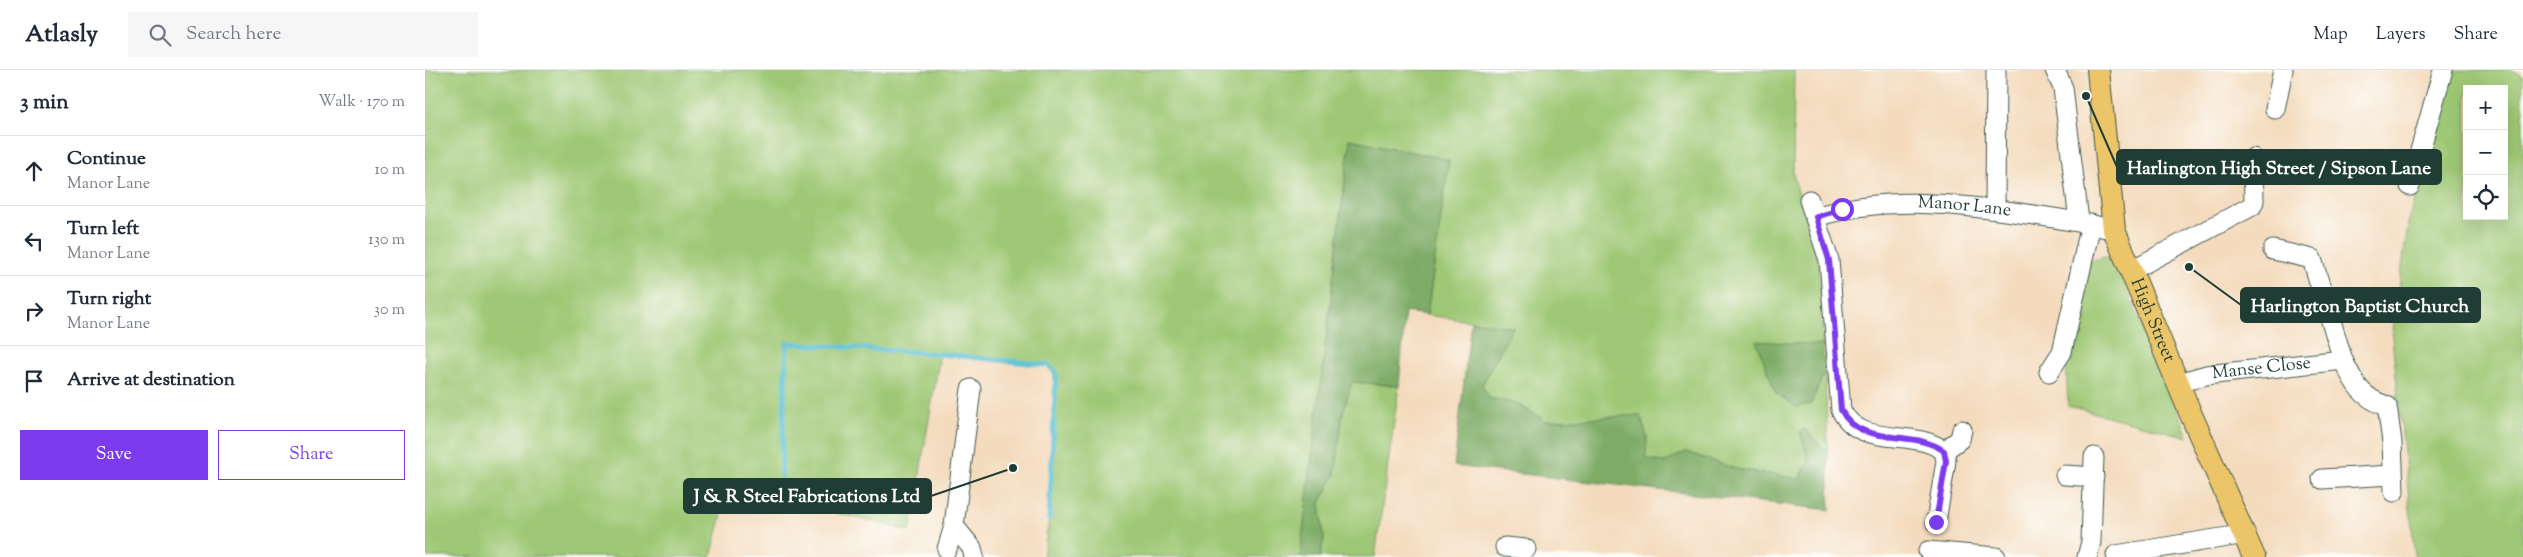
<!DOCTYPE html>
<meta charset="utf-8">
<style>
body{margin:0;font-family:"Sorts Mill Goudy",serif;background:#f6f6f7;color:#1f2937}
.controls{position:absolute;right:15px;top:15px;display:grid;overflow:hidden;border-radius:0px;box-shadow:0 5px 20px #0002}
.controls button{width:45px;height:45px;display:grid;place-items:center;padding:0;border:0;border-bottom:1px solid #e0e1e3;background:#fff;color:#1f2937;font:25px sans-serif}
.stop{position:absolute;width:15px;height:15px;margin:-11px;border:4px solid #7c3aed;border-radius:50%;background:#fff}
.stop.end{background:#7c3aed;border-color:#fff;box-shadow:0 1px 5px #0008}
.list{margin:0;padding:0;list-style:none}
h2{display:flex;justify-content:space-between;align-items:center;height:65px;margin:0;padding:0 20px;font-size:21px}
h2 small{font-size:16px;font-weight:400;color:#747a83}
.list li{display:grid;grid-template-columns:32px 1fr auto;gap:15px;align-items:center;box-sizing:border-box;height:70px;padding:0 20px;border-top:1px solid #e0e1e3}
.list b{display:block;font-size:19px;white-space:nowrap}
.list p{margin:0;font-size:16px;white-space:nowrap;color:#747a83}
.list em{font-size:16px;font-style:normal;color:#747a83}
.actions{display:flex;gap:10px;padding:15px 20px}
.actions a{flex:1;padding:11px 0;border:1px solid #7c3aed;border-radius:0px;text-align:center;font-size:18px;color:#7c3aed}
.actions .main{background:#7c3aed;color:#fff}
.icon{flex:none;width:28px;height:28px;fill:none;stroke:currentColor;stroke-width:2;stroke-linecap:round;stroke-linejoin:round}
.map{position:relative;flex:none;width:2098px;height:487px;overflow:hidden}
header{display:flex;align-items:center;gap:30px;box-sizing:border-box;height:70px;padding:0 25px;background:#fff;border-bottom:1px solid #e0e1e3}
header strong{font-size:24px}
nav{display:flex;gap:28px;margin-inline-start:auto;font-size:18px}
.search{width:350px;height:45px;background:#f6f6f7;display:flex;align-items:center;gap:12px;box-sizing:border-box;padding:0 18px;border-radius:0px;color:#747a83;font-size:19px}
main{display:flex}
aside{flex:1;background:#fff}
.map>svg:first-child{display:block}
.green{fill:#9ec874;stroke:#5e8254;fill-rule:evenodd}
.forest{fill:#7eac66;stroke:#4e744d}
.lines{fill:none;stroke-linecap:round;stroke-linejoin:round}
.stream{stroke:#57c0d4;stroke-width:5}
.minor-casing{stroke:#3f5549;stroke-width:21}
.major-casing{stroke:#3f5549;stroke-width:24}
.minor{stroke:#fff;stroke-width:19}
.major{stroke:#edc569;stroke-width:22}
.route{stroke:#7c3aed;stroke-width:6}
.labels{text-anchor:middle;dominant-baseline:central;stroke-width:5;stroke-linejoin:round;paint-order:stroke}
.street-label{font-size:18px;fill:#1f3d34;stroke:#fdfcf7}
.leader{fill:none;stroke:#1f3d34;stroke-width:2}
.callout-dot{fill:#1f3d34;stroke:#fdfcf7;stroke-width:2}
.callout{fill:#1f3d34;stroke:#1f3d34;stroke-width:2}
.callout-label{font-size:19px;text-anchor:middle;font-weight:bold;fill:#fff}
</style>
<header>
<strong>Atlasly</strong>
<div class="search"><svg class="icon" aria-label="search" viewBox="0 0 24 24"><circle cx="10" cy="10" r="6"/><path d="M15 15l6 6"/></svg>Search here</div>
<nav><a>Map</a><a>Layers</a><a>Share</a></nav>
</header>
<main>
<aside>
<h2>3 min<small>Walk · 170 m</small></h2>
<ul class="list">
<li><svg class="icon" aria-label="ahead" viewBox="0 0 24 24"><path d="M12 20V5M6 11l6-6 6 6"/></svg><div><b>Continue</b><p>Manor Lane</p></div><em>10 m</em></li>
<li><svg class="icon" aria-label="left" viewBox="0 0 24 24"><path d="M17 20v-9H6M10 6l-5 5 5 5"/></svg><div><b>Turn left</b><p>Manor Lane</p></div><em>130 m</em></li>
<li><svg class="icon" aria-label="right" viewBox="0 0 24 24"><path d="M7 20v-9h11M14 6l5 5-5 5"/></svg><div><b>Turn right</b><p>Manor Lane</p></div><em>30 m</em></li>
<li><svg class="icon" aria-label="arrive" viewBox="0 0 24 24"><path d="M6 21V4h12l-3 4 3 4H6"/></svg><div><b>Arrive at destination</b></div></li>
</ul>
<div class="actions"><a class="main">Save</a><a>Share</a></div>
</aside>
<div class="map">
<svg width="2098" height="487" viewBox="0 0 2098 487">
<rect width="100%" height="100%" fill="#fdfcf7"/>
<filter id="ink" filterUnits="userSpaceOnUse"><feTurbulence type="fractalNoise" baseFrequency=".02" numOctaves="2"/><feDisplacementMap in="SourceGraphic" scale="10" xChannelSelector="R" yChannelSelector="G"/><feConvolveMatrix kernelMatrix="1 2 1 2 8 2 1 2 1" color-interpolation-filters="sRGB"/></filter>
<filter id="wash" filterUnits="userSpaceOnUse"><feTurbulence type="fractalNoise" baseFrequency=".0096" numOctaves="4" result="noise"/><feDisplacementMap in="SourceGraphic" scale="20" xChannelSelector="R" yChannelSelector="G"/><feGaussianBlur stdDeviation="1.12" result="paint"/><feColorMatrix in="noise" values="0 0 0 0 0 0 0 0 0 0 0 0 0 0 0 0 0 1.4 0 .05"/><feComposite in="paint" operator="in"/></filter>
<g filter="url(#wash)">
<rect width="100%" height="100%" fill="#f4dbbe"/>
<path class="green" d="M 0,0 L 1369,0 L 1368,104 L 1394,194 L 1398,275 L 1331,272 L 1386,334 L 1400,301 L 1403,383 L 1380,359 L 1375,361 L 1384,391 L 1375,409 L 1311,399 L 1261,382 L 1239,393 L 1221,388 L 1222,367 L 1215,345 L 1121,351 L 1093,334 L 1064,328 L 1057,315 L 1088,257 L 1002,245 L 1024,90 L 925,69 L 875,487 L 618,487 L 624,449 L 631,303 L 623,295 L 515,284 L 485,461 L 355,429 L 305,413 L 286,487 L 0,487 Z
M 2027,0 L 2088,0 L 2098,6 L 2098,487 L 1990,487 L 1967,267 L 1984,148 ZM 2042,19 L 2079,19 L 2079,146 L 2042,146 Z
M 1687,185 L 1756,348 L 1763,367 L 1643,336 L 1640,269 L 1661,251 L 1657,193 Z
M 927,312 L 974,316 L 950,487 L 895,487 L 899,469 L 895,433 L 910,405 L 918,342 Z"/>
<path class="forest" d="M 925,69 L 1024,90 L 1002,245 L 980,242 L 974,316 L 927,312 L 918,342 L 910,405 L 895,433 L 899,469 L 895,487 L 875,487 Z
M 1046,251 L 1088,257 L 1057,315 L 1064,328 L 1093,334 L 1121,351 L 1215,345 L 1222,367 L 1221,388 L 1239,393 L 1261,382 L 1311,399 L 1375,409 L 1384,391 L 1375,361 L 1380,359 L 1403,383 L 1405,440 L 1029,396 Z
M 1331,271 L 1398,275 L 1400,301 L 1386,334 L 1371,337 L 1351,323 Z"/>
<g class="lines">
<path class="stream" d="M 355,429 L 362,273 L 515,284 L 623,295 L 631,303 L 624,449"/>
</g>
</g>
<g filter="url(#ink)">
<g class="lines">
<g class="minor-casing">
<g id="minor">
<path d="M 1630,0 L 1638,18 L 1654,151"/>
<path d="M 1850,39 L 1858,0"/>
<path d="M 1985,116 L 2018,0"/>
<path d="M 1384,130 L 1404,190 L 1416,340 C 1436,380 1488,357 1519,381 L 1521,391 L 1511,452"/>
<path d="M 1570,139 L 1571,0"/>
<path id="s1" d="M 1391,147 C 1456,126 1521,133 1588,142 C 1622,147 1656,151 1689,160"/>
<path d="M 1848,180 L 1887,189 L 1918,290"/>
<path d="M 1707,200 L 1827,136 L 1829,131 L 1828,88"/>
<path d="M 1624,302 L 1637,282 L 1666,154"/>
<path id="s2" d="M 1754,313 L 1781,305 L 1918,290 C 1929,313 1936,328 1962,336 L 1967,372 L 1969,422"/>
<path d="M 546,319 L 529,456 L 547,478 L 549,487"/>
<path d="M 1519,381 L 1535,369 L 1537,360"/>
<path d="M 1640,405 L 1669,407"/>
<path d="M 1897,409 L 1968,405"/>
<path d="M 1080,477 L 1101,479"/>
<path d="M 522,479 L 529,456"/>
<path d="M 1503,481 L 1571,487"/>
<path d="M 1691,485 L 1821,464"/>
<path d="M 1662,487 L 1666,472 L 1669,387"/>
</g>
</g>
<g class="major-casing">
<g id="major">
<path id="s3" d="M 1673,0 L 1689,160 L 1767,347 L 1829,487"/>
</g>
</g>
<use href="#minor" class="minor"/>
<use href="#major" class="major"/>
</g>
</g>
<g class="lines" filter="url(#ink)">
<path class="route" d="M 1417,139 L 1391,147 L 1404,190 L 1416,340 C 1436,379 1488,358 1519,381 L 1521,391 L 1511,452"/>
</g>
<g class="labels">
<g class="street-label">
<text stroke="none"><textPath href="#s1" startOffset="150">Manor Lane</textPath></text>
<text stroke="none"><textPath href="#s3" startOffset="259">High Street</textPath></text>
<text stroke="none"><textPath href="#s2" startOffset="84">Manse Close</textPath></text>
</g>
</g>
<path class="leader" d="M1661 26L1692 97M1764 197L1816 235M588 398L506 426"/>
<g class="callout-dot">
<circle cx="1661" cy="26" r="5"/>
<circle cx="1764" cy="197" r="5"/>
<circle cx="588" cy="398" r="5"/>
</g>
<g class="callout">
<rect x="1692" y="80" width="324" height="34" rx="5"/>
<rect x="1816" y="218" width="239" height="34" rx="5"/>
<rect x="259" y="409" width="247" height="34" rx="5"/>
</g>
<g class="callout-label">
<text x="1854" y="104">Harlington High Street / Sipson Lane</text>
<text x="1935" y="242">Harlington Baptist Church</text>
<text x="382" y="432">J &amp; R Steel Fabrications Ltd</text>
</g>
</svg>
<div class="controls">
<button>+</button>
<button>−</button>
<button><svg class="icon" aria-label="locate" viewBox="0 0 24 24"><circle cx="12" cy="12" r="6"/><path d="M12 2v4M12 18v4M2 12h4M18 12h4"/></svg></button>
</div>
<div class="stop" style="left:1417px;top:139px"></div>
<div class="stop end" style="left:1511px;top:452px"></div>
</div>
</main>
